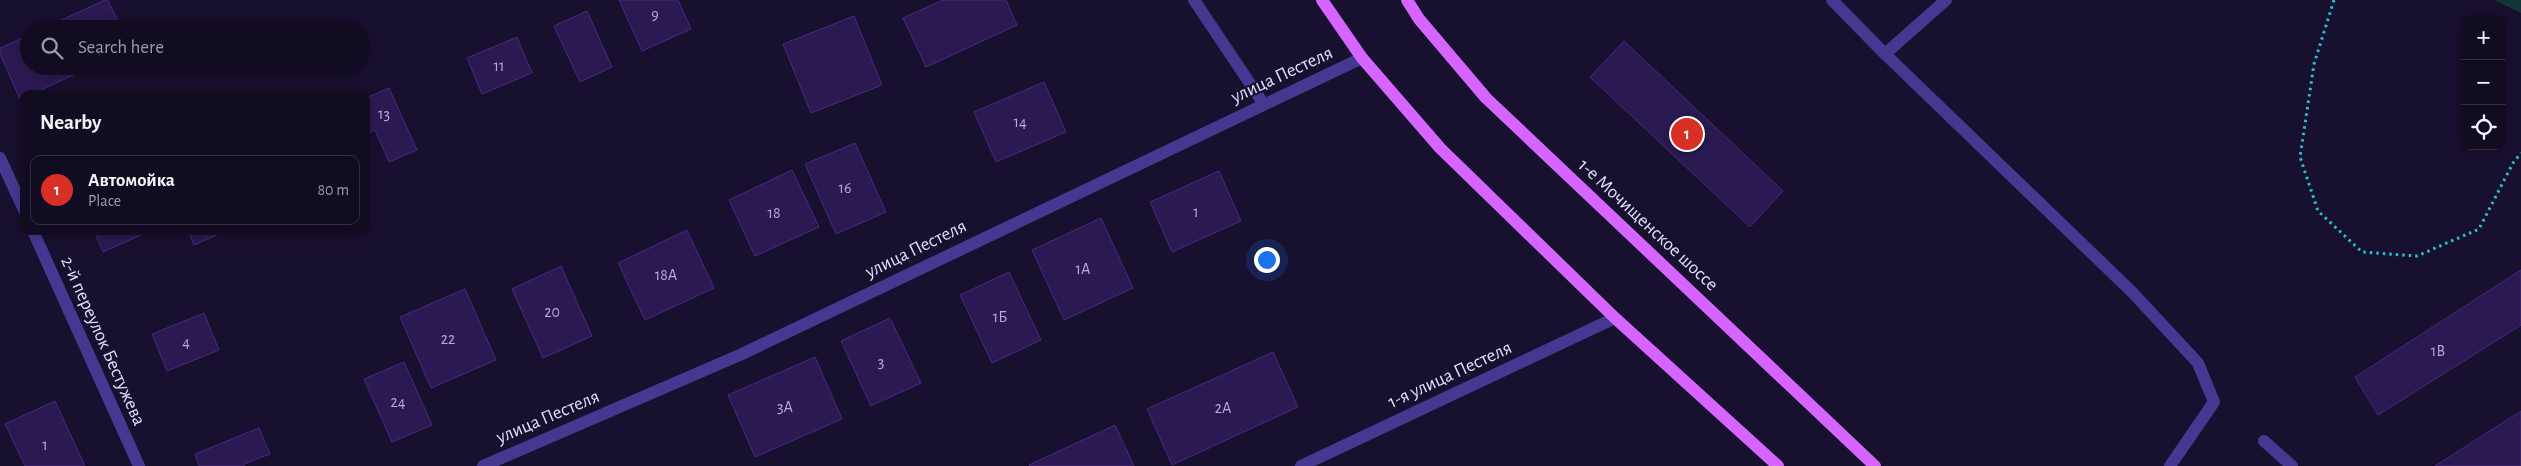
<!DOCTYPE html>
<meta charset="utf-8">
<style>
body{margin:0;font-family:"Alegreya Sans",sans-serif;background:#1b152b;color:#f1f3f6}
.controls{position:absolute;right:15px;top:15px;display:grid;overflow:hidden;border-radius:10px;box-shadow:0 2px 12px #0003}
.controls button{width:45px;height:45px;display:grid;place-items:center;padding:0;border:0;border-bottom:1px solid #312c41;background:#120c23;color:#f1f3f6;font:25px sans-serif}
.you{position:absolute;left:1266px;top:259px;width:18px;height:18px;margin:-12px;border:4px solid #fff;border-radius:50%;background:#1a73e8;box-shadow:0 0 0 8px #1a73e833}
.badge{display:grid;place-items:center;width:32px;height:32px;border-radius:50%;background:#d93025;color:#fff;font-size:16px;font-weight:700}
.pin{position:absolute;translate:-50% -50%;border:2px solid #fff;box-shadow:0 1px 5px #0006}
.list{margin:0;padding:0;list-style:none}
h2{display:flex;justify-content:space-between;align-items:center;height:65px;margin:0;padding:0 20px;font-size:21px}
h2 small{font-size:16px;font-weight:400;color:#9c9ba6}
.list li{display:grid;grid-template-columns:32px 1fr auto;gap:15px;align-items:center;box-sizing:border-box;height:70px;margin:0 10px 10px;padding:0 10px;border:1px solid #312c41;border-radius:10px}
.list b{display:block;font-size:19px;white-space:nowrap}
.list p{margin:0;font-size:16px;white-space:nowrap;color:#9c9ba6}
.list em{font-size:16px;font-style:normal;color:#9c9ba6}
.icon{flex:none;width:28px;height:28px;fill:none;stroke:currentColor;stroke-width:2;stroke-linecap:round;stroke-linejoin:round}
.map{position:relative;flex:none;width:2521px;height:466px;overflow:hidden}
.search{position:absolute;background:#120c23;box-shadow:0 2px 12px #0003;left:20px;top:20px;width:350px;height:55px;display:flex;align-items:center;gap:12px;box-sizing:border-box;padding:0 18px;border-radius:28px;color:#9c9ba6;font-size:19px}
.panel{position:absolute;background:#120c23;box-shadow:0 2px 12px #0003;left:20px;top:90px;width:350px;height:145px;border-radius:10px}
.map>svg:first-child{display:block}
.green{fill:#123639}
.building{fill:#2b1a51;stroke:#442b7f}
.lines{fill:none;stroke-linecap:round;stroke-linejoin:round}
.path{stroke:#28c1c9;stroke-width:3;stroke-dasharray:2.5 4;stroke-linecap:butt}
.lane{stroke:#453891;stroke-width:12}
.street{stroke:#453891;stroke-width:12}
.primary{stroke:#d664ff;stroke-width:12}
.labels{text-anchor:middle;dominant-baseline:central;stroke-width:4;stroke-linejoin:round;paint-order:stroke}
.number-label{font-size:16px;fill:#b6acd4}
.street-label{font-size:19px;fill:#e5ddff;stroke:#18102f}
</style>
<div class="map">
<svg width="2521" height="466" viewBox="0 0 2521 466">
<rect width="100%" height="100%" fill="#18102f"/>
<path class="green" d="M 2495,0 L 2521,0 L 2521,13 Z"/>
<path class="building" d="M 105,0 L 108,0 L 121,29 L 42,29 Z
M 619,0 L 678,0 L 691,29 L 642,51 Z
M 943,0 L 1006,0 L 1017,25 L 926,67 L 903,18 Z
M 587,11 L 612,67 L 580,82 L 554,26 Z
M 854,16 L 882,85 L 811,113 L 783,44 Z
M 29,35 L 29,66 L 93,66 L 32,94 L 24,94 L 24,97 L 20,99 L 0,54 L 0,48 Z
M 517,37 L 532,73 L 482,94 L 467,58 Z
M 1624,41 L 1783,191 L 1750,227 L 1590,77 Z
M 1044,82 L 1066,132 L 996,162 L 974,112 Z
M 389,88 L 417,150 L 389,162 L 375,130 L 366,135 L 366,98 Z
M 855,143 L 886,212 L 836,234 L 805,164 Z
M 792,170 L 819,227 L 755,256 L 729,200 Z
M 1219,171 L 1241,221 L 1172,252 L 1150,202 Z
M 1101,218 L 1133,288 L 1064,320 L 1032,250 Z
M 687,230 L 714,288 L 645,320 L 618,263 Z
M 94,231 L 150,231 L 103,252 Z
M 188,231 L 226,231 L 194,245 Z
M 561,266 L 592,336 L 543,358 L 512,289 Z
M 2521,270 L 2521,325 L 2378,415 L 2355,377 Z
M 1009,272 L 1041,340 L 992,363 L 960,295 Z
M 465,289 L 496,360 L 431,388 L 400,317 Z
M 204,313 L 219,350 L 167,371 L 152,334 Z
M 890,318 L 921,383 L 871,406 L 841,341 Z
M 1273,352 L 1298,407 L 1172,465 L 1147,409 Z
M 815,357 L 842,419 L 755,457 L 728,395 Z
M 404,362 L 432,425 L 392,442 L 364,379 Z
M 55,401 L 85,466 L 25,466 L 5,424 Z
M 2521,411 L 2521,466 L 2435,466 Z
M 1115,425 L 1134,466 L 1030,466 L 1029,465 Z
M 259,428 L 270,454 L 244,464 L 245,466 L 199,466 L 195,454 Z"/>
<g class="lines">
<path class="path" d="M 2334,0 L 2314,64 L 2300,157 L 2318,211 L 2362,252 L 2417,256 L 2479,229 L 2513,163 L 2521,153"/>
<path class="lane" d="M 1194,0 L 1263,103
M 1832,0 L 1885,54 L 2132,292 L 2198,363 L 2214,402 L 2170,466
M 1885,54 L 1946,0
M 2264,441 L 2292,466"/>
<path class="street" d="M 0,158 L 24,210
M 33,231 L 139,466
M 483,466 L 742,354 L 1362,58
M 1301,466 L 1615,318"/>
<path class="primary" d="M 1322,0 L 1362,58 L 1440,148 L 1615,318 L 1778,466
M 1407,0 L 1419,19 L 1486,98 L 1875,466"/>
</g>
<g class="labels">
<g class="number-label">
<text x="655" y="15">9</text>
<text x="499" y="66">11</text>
<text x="384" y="114">13</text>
<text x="1020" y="122">14</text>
<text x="845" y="188">16</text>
<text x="1196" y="212">1</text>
<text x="774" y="213">18</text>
<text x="1083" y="269">1А</text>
<text x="666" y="275">18А</text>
<text x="552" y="312">20</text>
<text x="1000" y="317">1Б</text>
<text x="448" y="339">22</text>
<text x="186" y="342">4</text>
<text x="2438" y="351">1В</text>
<text x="881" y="362">3</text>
<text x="398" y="402">24</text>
<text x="785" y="407">3А</text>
<text x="1223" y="408">2А</text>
<text x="45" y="445">1</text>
</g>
<g class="street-label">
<text transform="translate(1282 75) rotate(-25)">улица Пестеля</text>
<text transform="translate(1648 225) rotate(43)">1-е Мочищенское шоссе</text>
<text transform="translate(916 249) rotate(-26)">улица Пестеля</text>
<text transform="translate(103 341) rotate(66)">2-й переулок Бестужева</text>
<text transform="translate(1450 375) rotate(-25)">1-я улица Пестеля</text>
<text transform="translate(548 417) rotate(-23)">улица Пестеля</text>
</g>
</g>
</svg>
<div class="controls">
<button>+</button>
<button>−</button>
<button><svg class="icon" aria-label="locate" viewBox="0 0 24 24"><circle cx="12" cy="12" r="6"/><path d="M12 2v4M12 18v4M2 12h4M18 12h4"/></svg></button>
</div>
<div class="you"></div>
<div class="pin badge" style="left:1687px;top:134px">1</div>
<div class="search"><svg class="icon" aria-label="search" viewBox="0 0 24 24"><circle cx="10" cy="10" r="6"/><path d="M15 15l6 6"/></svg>Search here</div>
<section class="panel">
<h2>Nearby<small></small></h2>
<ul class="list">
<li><span class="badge">1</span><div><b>Автомойка</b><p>Place</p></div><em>80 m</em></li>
</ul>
</section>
</div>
